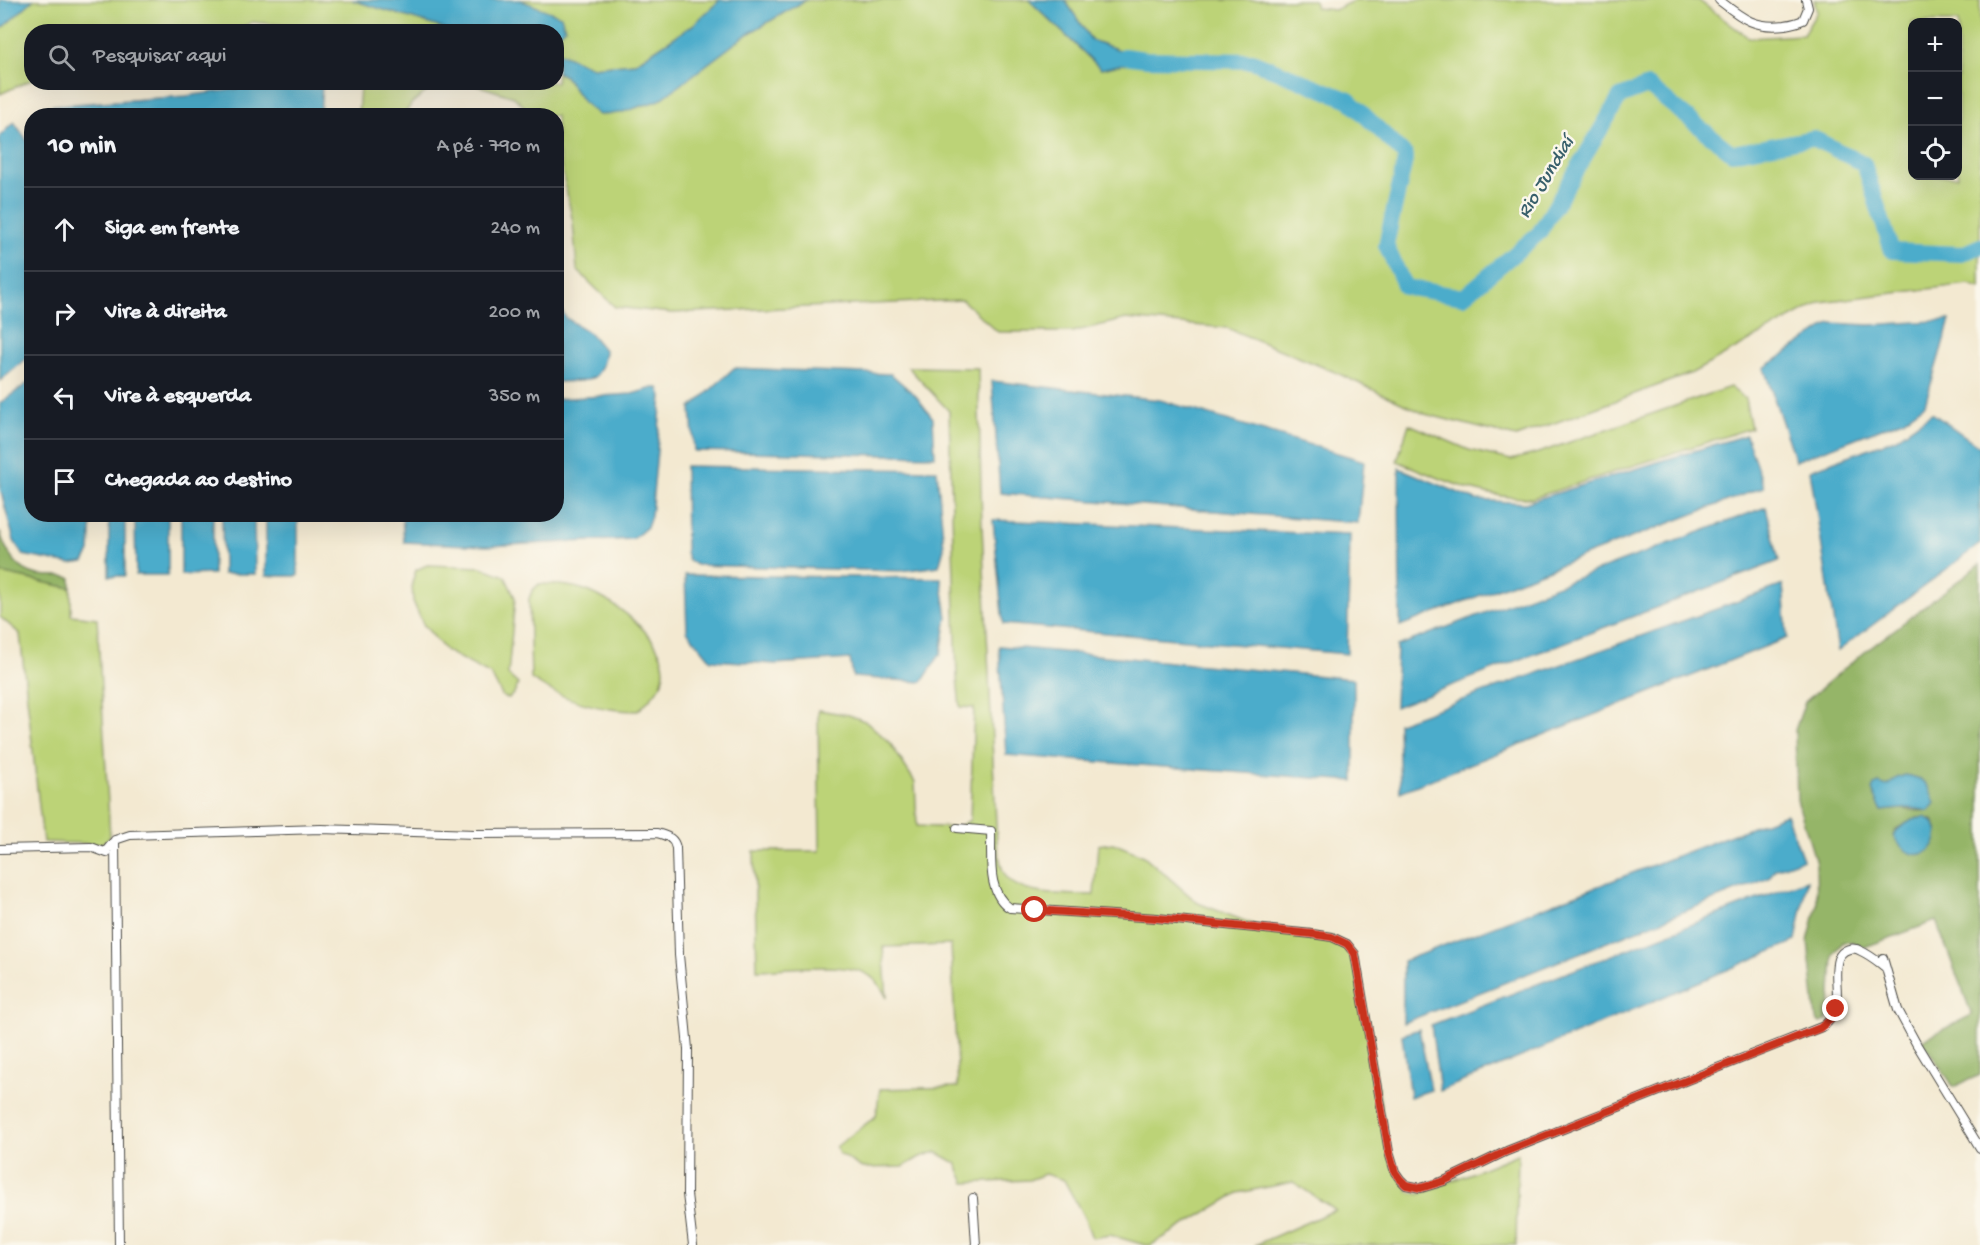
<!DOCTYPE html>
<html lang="pt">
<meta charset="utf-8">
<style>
body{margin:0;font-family:"Gochi Hand",sans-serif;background:#20242c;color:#f1f3f6}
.controls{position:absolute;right:18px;top:18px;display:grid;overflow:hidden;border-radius:12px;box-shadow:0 6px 24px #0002}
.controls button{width:54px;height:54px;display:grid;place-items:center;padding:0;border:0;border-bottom:2px solid #363941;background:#171b24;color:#f1f3f6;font:30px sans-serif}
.stop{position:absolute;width:18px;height:18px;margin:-14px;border:4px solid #c8321e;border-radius:50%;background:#fff}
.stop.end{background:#c8321e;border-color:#fff;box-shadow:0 2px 6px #0008}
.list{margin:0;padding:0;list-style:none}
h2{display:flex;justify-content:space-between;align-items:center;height:78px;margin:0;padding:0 24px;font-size:26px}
h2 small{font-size:20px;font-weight:400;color:#9ea1a6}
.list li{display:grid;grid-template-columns:39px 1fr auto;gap:18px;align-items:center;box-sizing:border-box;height:84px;padding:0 24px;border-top:2px solid #363941}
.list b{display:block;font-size:22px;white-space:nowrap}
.list em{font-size:20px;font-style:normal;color:#9ea1a6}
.icon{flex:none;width:33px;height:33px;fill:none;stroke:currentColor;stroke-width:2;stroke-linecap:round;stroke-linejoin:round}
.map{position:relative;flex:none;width:1980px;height:1245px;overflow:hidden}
.search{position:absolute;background:#171b24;box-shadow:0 6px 24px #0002;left:24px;top:24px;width:540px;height:66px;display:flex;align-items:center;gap:15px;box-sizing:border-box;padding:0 21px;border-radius:24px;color:#9ea1a6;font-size:22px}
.panel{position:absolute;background:#171b24;box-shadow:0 6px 24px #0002;left:24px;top:108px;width:540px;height:414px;border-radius:24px}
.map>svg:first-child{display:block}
.green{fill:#bcd377;stroke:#747f51;stroke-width:1.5;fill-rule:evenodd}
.forest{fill:#95b568;stroke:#60704a;stroke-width:1.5;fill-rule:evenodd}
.water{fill:#4caccb;stroke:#3c6c7b;stroke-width:1.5}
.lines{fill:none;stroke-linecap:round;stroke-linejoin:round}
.river{stroke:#4caccb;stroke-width:16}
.street-casing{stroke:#494844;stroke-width:10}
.street{stroke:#fff;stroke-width:8}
.route{stroke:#c8321e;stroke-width:8}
.labels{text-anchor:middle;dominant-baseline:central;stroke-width:5;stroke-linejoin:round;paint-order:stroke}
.water-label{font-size:20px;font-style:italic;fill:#385f6b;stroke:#fbf7ec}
</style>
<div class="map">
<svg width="1980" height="1245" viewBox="0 0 1980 1245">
<rect width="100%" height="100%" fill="#fbf7ec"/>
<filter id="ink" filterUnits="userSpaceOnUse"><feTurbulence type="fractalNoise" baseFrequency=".0167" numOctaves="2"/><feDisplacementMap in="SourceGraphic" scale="12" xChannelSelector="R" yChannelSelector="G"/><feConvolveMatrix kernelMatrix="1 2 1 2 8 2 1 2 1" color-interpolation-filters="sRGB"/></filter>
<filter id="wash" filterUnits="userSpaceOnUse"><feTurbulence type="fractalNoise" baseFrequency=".008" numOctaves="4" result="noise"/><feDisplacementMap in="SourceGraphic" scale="24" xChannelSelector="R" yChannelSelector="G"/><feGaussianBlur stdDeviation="1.35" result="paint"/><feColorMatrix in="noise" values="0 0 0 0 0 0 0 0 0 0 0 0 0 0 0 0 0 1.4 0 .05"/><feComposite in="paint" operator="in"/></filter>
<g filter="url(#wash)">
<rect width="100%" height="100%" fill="#f3e9d1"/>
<path class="green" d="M 33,0 L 352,0 L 452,31 L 312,32 L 304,27 L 252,22 L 234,32 L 32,32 L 31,80 L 0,94 L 0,30 Z
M 520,0 L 720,0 L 693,25 L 635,63 L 592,67 L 557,53 L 557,37 L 565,28 Z
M 806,0 L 1029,0 L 1101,69 L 1145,59 L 1091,40 L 1065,0 L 1314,0 L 1316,8 L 1334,10 L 1355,0 L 1698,0 L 1749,38 L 1803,35 L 1817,12 L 1814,0 L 1980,0 L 1980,288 L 1969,284 L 1820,302 L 1692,373 L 1516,437 L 1425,414 L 1335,372 L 1227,328 L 1126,319 L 1072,332 L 998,332 L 962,300 L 672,313 L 615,307 L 577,270 L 573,223 L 557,146 L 556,116 L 533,115 L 514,97 L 470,83 L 556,82 L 557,72 L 565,76 L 583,102 L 746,35 ZM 1912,22 L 1958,22 L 1958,176 L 1912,176 Z
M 359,83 L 359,82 L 438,83 L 412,103 L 404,115 L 358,116 L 360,87 Z
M 908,367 L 978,368 L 982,527 L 997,845 C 999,854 1000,865 1004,873 C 1018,899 1069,894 1094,895 L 1098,845 L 1113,843 L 1144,856 L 1198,903 L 1265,929 L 1332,937 L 1355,954 L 1389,1152 L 1409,1192 L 1420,1194 L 1518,1154 L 1516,1245 L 1255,1245 L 1335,1210 L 1293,1182 L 1238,1193 L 1151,1245 L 1145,1245 L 1110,1235 L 1092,1238 L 1085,1219 L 1064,1180 L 1045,1174 L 1029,1180 L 965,1183 L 956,1163 L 936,1152 L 920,1157 L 903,1167 L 862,1168 L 839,1154 L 836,1147 L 876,1116 L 880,1089 L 958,1087 L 951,945 L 883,947 L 887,998 C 883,990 878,981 870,976 C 850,961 783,969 757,970 L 754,851 L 820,851 L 818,710 L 849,715 L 867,722 L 890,743 L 915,782 L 917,826 L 957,828 L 970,820 L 974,708 L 960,707 L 957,678 L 949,411 Z
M 1730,387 L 1745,399 L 1751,428 L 1533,498 C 1482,499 1444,480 1397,461 L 1409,424 L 1469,450 L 1511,460 L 1538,453 Z
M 427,565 L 481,567 L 505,576 L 515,598 L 508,675 L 518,684 L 515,692 L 509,698 L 503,697 L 491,675 L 446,651 L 423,624 L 413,601 L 412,583 L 416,570 Z
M 0,573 L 71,588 L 71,615 L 97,618 L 110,837 L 101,844 L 43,842 L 20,634 L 0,617 Z
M 539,584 C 554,584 570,585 585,590 C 615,601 675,644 662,682 C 658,692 646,703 638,711 C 601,711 562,700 531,679 L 529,599 L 532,591 Z"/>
<path class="forest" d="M 0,531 C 5,551 17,571 38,575 C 50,577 60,574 71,578 L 71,588 L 0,573 Z
M 1980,564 L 1980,1075 L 1953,1087 L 1922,1040 L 1972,1015 L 1936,921 L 1865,947 L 1853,942 L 1843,942 L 1833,955 L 1830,1012 L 1826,1021 L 1820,1023 L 1816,1019 L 1808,941 L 1817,905 L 1816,863 L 1797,800 L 1795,730 L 1805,702 L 1852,662 ZM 1879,783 L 1887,787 L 1891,785 L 1922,811 L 1901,809 L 1882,811 L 1872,790 ZM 1916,818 L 1933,820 L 1937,828 L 1936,840 L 1893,835 L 1896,829 Z"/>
<path class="water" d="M 0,0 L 33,0 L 0,30 Z
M 352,0 L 520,0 L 561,16 L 565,28 L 557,37 L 556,32 L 452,31 Z
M 720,0 L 806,0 L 746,35 L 660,100 L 620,113 L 599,115 L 583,102 L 565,76 L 557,72 L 557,52 L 592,67 L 635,63 L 693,25 Z
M 1029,0 L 1065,0 L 1091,40 L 1146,59 L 1101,69 Z
M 250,83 L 320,83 L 322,86 L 320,115 L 52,116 L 47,106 L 186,96 L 236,89 Z
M 14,122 L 31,146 L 31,355 L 0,381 L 0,136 Z
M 556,301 L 566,318 L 591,334 L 605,351 C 601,386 586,380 557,382 Z
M 1950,320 L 1925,404 L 1903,420 L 1795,461 L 1764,368 L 1831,323 L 1869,325 Z
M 734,368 L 891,374 L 916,396 L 933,418 L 935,456 L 694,451 L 691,408 Z
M 31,381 L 32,514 L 92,515 L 90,552 L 84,562 L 70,564 L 23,555 L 14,541 L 0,488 L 0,403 Z
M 992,381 L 1160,400 L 1364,461 L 1358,523 L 1000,493 Z
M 653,388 L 659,388 L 662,396 L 651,516 L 647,527 L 633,539 L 487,546 L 404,542 L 402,515 L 556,514 L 557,399 L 632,394 Z
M 1932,413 L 1980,447 L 1980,544 L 1838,651 L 1810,470 L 1895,439 Z
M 1746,435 L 1764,487 L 1400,626 L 1399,468 L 1476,500 L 1525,503 Z
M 685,466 L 937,470 L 944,548 L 939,566 L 901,571 L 696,565 L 688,560 L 686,552 Z
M 1766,507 L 1779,561 L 1395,707 L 1397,646 Z
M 109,515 L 125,515 L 125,576 L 109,576 Z
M 135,515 L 168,515 L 168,575 L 136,575 Z
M 181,515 L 213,515 L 213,574 L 181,575 Z
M 222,515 L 254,515 L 255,574 L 223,574 Z
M 266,515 L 298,515 L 298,576 L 266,576 Z
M 993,520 L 1350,535 L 1347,654 L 1003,624 Z
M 685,575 L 941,578 L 947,617 L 941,653 L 922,682 L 853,677 L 850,659 L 775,664 L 711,660 L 687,631 Z
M 1783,585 L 1787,638 L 1400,792 L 1398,723 Z
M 999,646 L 1354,679 L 1354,781 L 1006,755 Z
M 1905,775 C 1925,778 1929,785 1935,803 L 1929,811 L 1911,808 L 1882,811 L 1872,790 L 1874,785 L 1879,783 L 1887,786 L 1897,778 Z
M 1786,814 L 1803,859 L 1775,869 L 1769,878 L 1403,1023 L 1403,961 Z
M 1925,817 C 1958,831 1918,882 1893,835 C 1899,826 1914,818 1925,817 Z
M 1807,880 L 1796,941 L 1440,1091 L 1431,1025 Z
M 1419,1029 L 1431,1090 L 1410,1097 L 1402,1035 Z"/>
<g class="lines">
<path class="river" d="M 1124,56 L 1146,59 L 1252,61 L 1349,100 L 1406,156 L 1386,245 L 1405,287 L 1463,297 L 1539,233 L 1620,97 L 1648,86 L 1732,153 L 1813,138 L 1864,164 L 1892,251 L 1962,254 L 1980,246"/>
</g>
</g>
<g filter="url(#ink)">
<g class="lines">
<g class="street-casing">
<path id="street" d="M 1719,0 C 1742,18 1754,29 1785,25 C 1791,24 1797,23 1803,20 L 1808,8 L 1806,0
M 957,828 L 991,831 C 992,856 986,893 1010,908 L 1157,918 L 1312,934 L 1332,937 L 1347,944 L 1355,954 L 1389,1152 L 1395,1172 L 1400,1179 L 1406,1185 L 1421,1188 L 1444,1181 L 1507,1151 L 1824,1026 C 1847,1005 1831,981 1838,959 C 1842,949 1853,946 1861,951 C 1870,955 1877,961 1885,967
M 115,840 L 119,1245
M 0,849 L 91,847 L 107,853
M 105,852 L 115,840 L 130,835 L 321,829 L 475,834 L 657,833 C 666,836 674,837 676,848 L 679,955 L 688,1049 L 687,1194 L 693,1245
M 1883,958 L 1898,1010 L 1917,1045 L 1980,1148
M 973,1198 L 976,1245"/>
</g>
<use href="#street" class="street"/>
</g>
</g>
<g class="lines" filter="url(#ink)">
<path class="route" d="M 1035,910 L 1157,918 L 1312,934 L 1332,937 L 1347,944 L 1355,954 L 1389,1152 L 1395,1172 L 1400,1179 L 1406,1185 L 1421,1188 L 1444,1181 L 1507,1151 L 1820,1028 L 1830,1020 L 1836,1009"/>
</g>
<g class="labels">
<g class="water-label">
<text transform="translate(1547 178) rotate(-59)">Rio Jundiaí</text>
</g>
</g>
</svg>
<div class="controls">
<button>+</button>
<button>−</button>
<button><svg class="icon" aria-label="locate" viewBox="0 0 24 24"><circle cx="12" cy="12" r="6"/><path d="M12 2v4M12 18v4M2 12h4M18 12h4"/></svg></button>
</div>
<div class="stop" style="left:1035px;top:910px"></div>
<div class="stop end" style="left:1836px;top:1009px"></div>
<div class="search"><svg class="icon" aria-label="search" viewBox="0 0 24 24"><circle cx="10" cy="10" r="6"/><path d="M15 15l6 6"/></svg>Pesquisar aqui</div>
<section class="panel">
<h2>10 min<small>A pé · 790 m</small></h2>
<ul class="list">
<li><svg class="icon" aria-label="ahead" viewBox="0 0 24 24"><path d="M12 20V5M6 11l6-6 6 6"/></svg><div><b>Siga em frente</b></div><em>240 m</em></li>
<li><svg class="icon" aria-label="right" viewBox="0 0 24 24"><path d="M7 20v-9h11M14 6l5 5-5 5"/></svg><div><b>Vire à direita</b></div><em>200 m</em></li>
<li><svg class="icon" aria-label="left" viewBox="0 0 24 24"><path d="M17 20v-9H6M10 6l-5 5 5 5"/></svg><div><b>Vire à esquerda</b></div><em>350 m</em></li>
<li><svg class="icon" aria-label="arrive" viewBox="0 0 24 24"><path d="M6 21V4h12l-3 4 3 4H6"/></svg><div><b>Chegada ao destino</b></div></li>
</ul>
</section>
</div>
